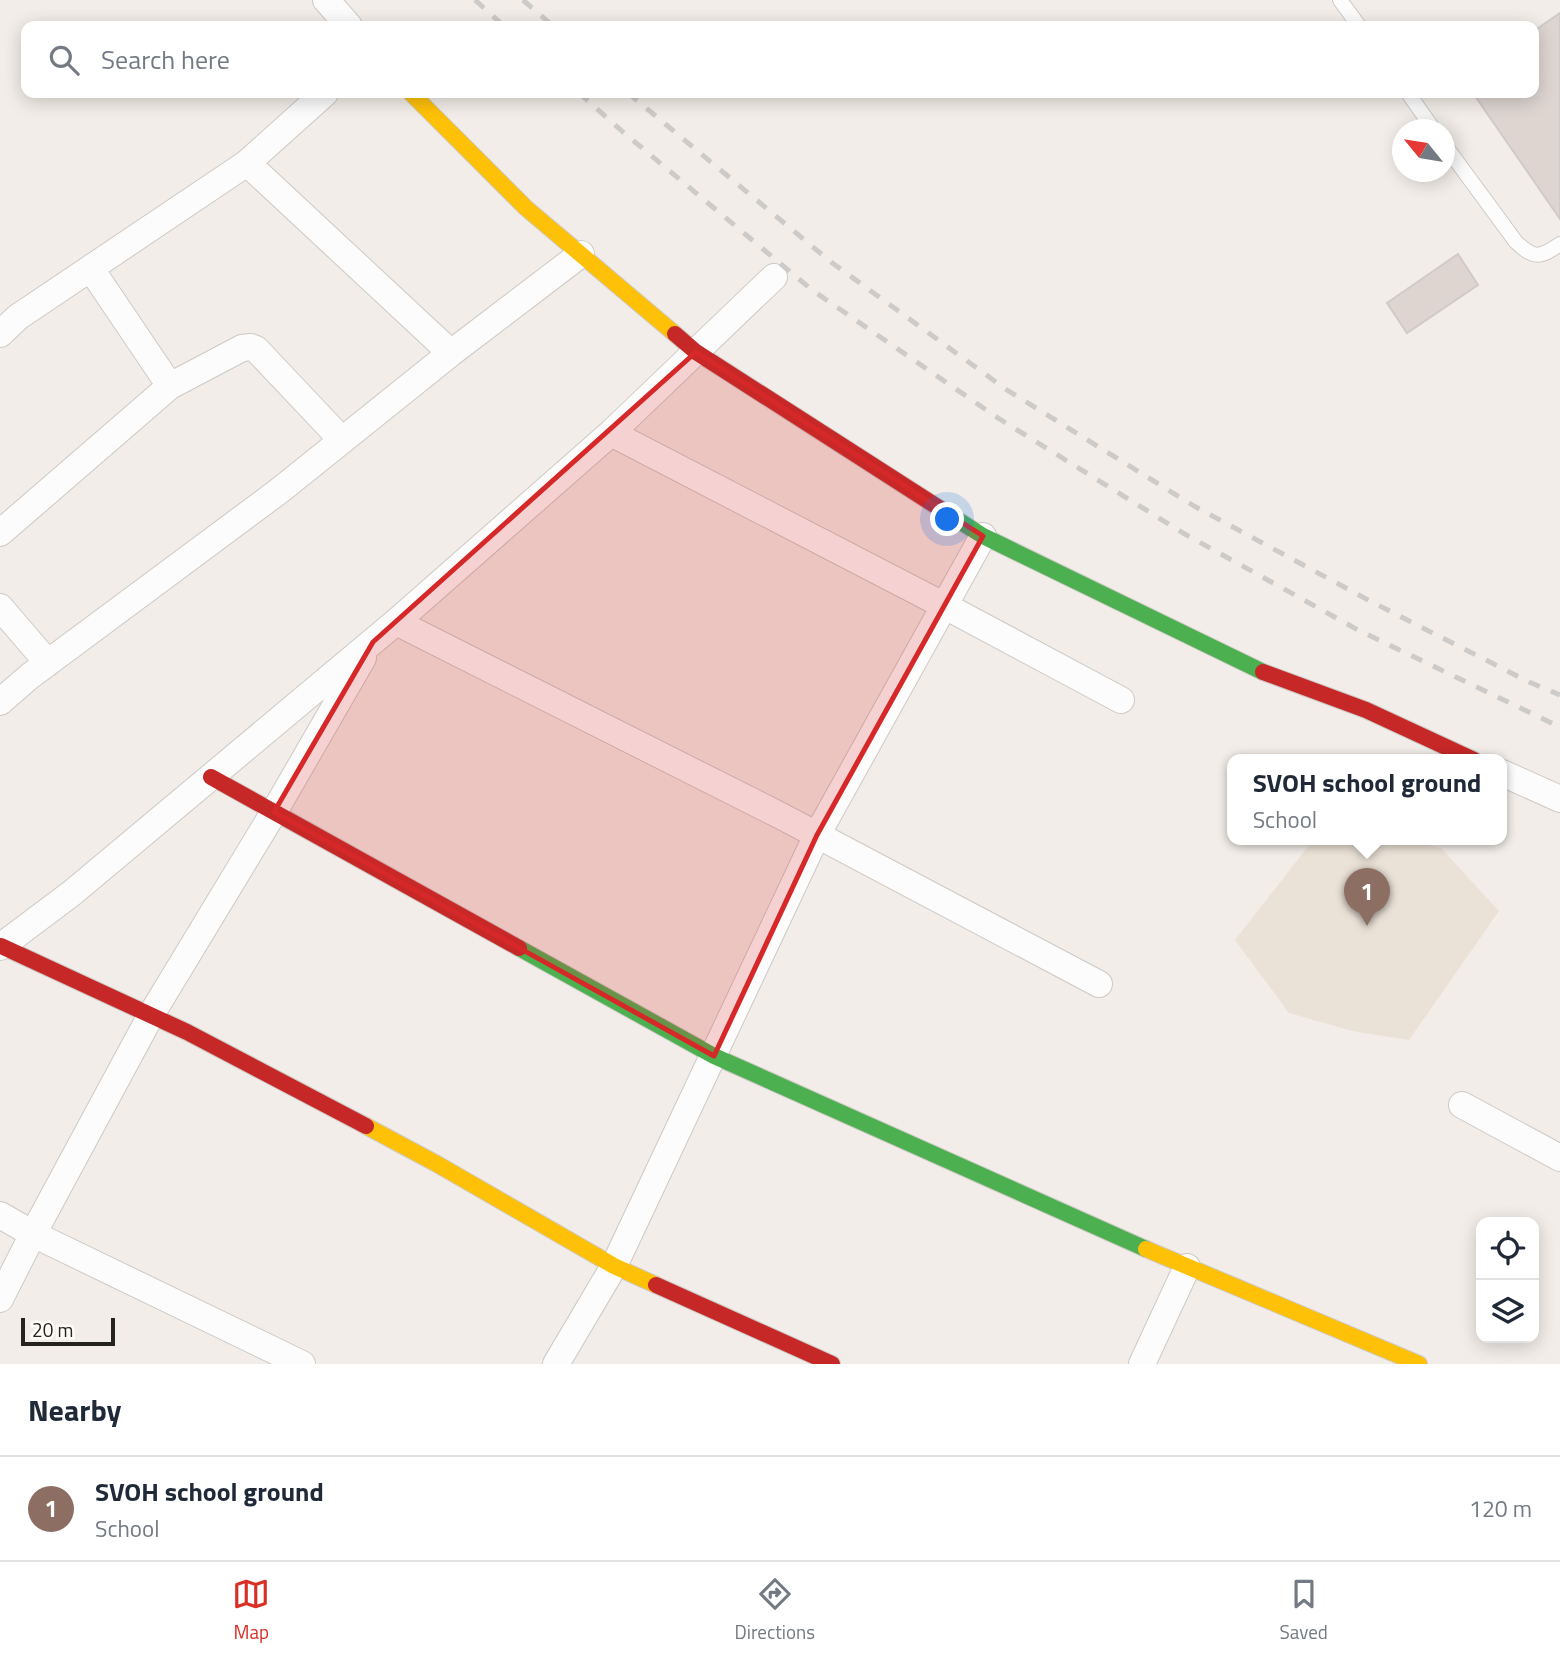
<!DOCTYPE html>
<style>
body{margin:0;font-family:"Titillium Web",sans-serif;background:#f6f6f7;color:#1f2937}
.controls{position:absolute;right:21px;bottom:21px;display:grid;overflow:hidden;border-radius:14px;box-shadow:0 4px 18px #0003}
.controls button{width:63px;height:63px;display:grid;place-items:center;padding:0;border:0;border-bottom:2px solid #e0e1e3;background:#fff;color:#1f2937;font:35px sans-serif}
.compass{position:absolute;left:1392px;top:119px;width:63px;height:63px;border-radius:50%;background:#fff;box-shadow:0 4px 18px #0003;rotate:300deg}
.scale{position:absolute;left:21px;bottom:18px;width:94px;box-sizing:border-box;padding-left:7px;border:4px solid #25231f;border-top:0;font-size:19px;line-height:24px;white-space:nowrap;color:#25231f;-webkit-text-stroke:5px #fffcf8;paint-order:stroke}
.you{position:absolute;left:948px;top:520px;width:24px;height:24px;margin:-18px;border:5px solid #fff;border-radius:50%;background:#1a73e8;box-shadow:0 0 0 10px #1a73e833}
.badge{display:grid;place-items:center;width:46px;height:46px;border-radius:50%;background:#d93025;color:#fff;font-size:23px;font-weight:700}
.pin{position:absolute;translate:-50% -58px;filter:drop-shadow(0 2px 4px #0008)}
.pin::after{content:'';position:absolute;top:37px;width:24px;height:21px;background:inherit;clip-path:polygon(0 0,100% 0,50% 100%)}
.popup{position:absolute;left:1227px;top:754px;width:280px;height:91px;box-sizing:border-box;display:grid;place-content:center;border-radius:14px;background:#fff;filter:drop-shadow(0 2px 5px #0005);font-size:23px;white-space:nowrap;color:#747a83}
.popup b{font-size:26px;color:#1f2937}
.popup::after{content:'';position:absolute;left:50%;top:100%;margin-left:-14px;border:14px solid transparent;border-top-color:#fff}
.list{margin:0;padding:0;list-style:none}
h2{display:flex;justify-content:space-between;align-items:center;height:91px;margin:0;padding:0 28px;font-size:30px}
h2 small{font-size:23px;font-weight:400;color:#747a83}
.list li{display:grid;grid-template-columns:46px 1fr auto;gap:21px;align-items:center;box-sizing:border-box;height:105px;padding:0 28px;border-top:2px solid #e0e1e3}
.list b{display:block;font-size:26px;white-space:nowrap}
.list p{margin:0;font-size:23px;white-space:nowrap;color:#747a83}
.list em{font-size:23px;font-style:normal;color:#747a83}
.icon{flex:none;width:38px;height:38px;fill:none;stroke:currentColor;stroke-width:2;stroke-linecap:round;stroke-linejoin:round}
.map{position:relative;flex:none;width:1560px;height:1364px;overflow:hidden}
.search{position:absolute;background:#fff;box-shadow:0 4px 18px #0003;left:21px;right:21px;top:21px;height:77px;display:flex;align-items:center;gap:18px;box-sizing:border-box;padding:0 24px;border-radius:14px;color:#747a83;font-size:26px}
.sheet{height:196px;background:#fff}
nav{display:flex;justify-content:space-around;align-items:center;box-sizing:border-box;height:98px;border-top:2px solid #e0e1e3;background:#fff;font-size:19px;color:#747a83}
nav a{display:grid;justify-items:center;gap:4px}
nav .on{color:#d93025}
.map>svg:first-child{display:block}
.built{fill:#ebe2d7}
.building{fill:#ded5d1;stroke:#cfcbc8;stroke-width:2}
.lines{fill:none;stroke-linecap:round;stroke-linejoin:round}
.lane-casing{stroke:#cdc9c5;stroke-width:16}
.street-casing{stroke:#cdc9c5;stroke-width:28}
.fast-casing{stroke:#cdc9c5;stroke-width:18}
.slow-casing{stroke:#cdc9c5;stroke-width:18}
.jam-casing{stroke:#cdc9c5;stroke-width:18}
.lane{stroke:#fdfcfc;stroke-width:14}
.street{stroke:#fdfcfc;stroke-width:26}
.fast{stroke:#4caf50;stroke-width:16}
.slow{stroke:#ffc107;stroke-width:16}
.jam{stroke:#c62828;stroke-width:16}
.rail{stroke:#cdcbc9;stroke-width:5;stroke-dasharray:12 12;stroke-linecap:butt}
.marked{fill:#d62828;fill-opacity:0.2;stroke:#d62828;stroke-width:5;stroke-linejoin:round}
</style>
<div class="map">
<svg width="1560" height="1364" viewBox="0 0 1560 1364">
<rect width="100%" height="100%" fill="#f2ede8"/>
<path class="built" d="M 1313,840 L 1405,840 L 1441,848 L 1499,911 L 1409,1040 L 1352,1031 L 1289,1013 L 1235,940 Z"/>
<path class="building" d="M 1560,13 L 1560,219 L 1473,93 L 1534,93 L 1534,31 Z
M 1458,254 L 1478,285 L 1407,333 L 1387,303 Z"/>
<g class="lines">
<g class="lane-casing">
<path id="lane" d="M 1340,0 L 1359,26
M 1408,93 L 1434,130
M 1444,144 L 1516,242 C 1534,259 1540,258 1560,244"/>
</g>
<g class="street-casing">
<path id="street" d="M 326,0 L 349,26
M 247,163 L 451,353
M 91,269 L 170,386
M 0,334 L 18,317 L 247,163 L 325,93
M 611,433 L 945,606 L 1121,700
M 0,533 L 170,386 L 242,348 L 251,347 L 256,349 L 342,440
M 0,607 L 48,663
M 396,622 L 783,817 L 1099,984
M 0,702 L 30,676 L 279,491 L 451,353 L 581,254
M 1502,773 L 1560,799
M 0,947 L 72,893 L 396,622 L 611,433 L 774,277
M 1462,1105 L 1560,1158
M 0,1215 L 33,1234 L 302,1364
M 0,1299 L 33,1234 L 151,1015 L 274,812 L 363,658
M 556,1364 L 614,1266 L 817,835 L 983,536
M 1142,1364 L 1187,1267"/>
</g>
<g class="fast-casing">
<path id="fast" d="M 950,515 L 983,536 L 1263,672
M 519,948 L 714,1056 L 1146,1249"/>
</g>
<g class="slow-casing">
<path id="slow" d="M 411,93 L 526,208 L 675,334
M 366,1126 L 437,1164 L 614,1266 L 656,1285
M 1146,1249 L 1419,1364"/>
</g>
<g class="jam-casing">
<path id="jam" d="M 675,334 L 696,352 L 950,515
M 1263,672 L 1366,710 L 1474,760
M 211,777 L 519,948
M 1,946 L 187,1032 L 366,1126
M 656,1285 L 832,1364"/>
</g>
<use href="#lane" class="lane"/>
<use href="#street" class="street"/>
<use href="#fast" class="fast"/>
<use href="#slow" class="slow"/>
<use href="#jam" class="jam"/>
<path class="rail" d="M 475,0 L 504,26
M 523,0 L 553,26
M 579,93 L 623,132 L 812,290 L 998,418 L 1183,533 L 1358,630 L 1560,727
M 628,93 L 831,262 L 1007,390 L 1194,506 L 1370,601 L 1529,682 L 1560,695"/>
</g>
<path class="marked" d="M 696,352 L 983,536 L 817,835 L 714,1056 L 274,812 L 373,642 Z"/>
</svg>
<div class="controls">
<button><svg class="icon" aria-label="locate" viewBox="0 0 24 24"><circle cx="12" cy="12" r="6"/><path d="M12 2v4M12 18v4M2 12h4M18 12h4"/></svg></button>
<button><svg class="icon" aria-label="layers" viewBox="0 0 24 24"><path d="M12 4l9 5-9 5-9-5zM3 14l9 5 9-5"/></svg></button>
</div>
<svg class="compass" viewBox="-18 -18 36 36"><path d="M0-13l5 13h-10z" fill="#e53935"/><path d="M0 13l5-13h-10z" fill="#747a83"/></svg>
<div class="scale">20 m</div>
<div class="you"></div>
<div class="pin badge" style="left:1367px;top:926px;background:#8d6e63">1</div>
<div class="popup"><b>SVOH school ground</b>School</div>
<div class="search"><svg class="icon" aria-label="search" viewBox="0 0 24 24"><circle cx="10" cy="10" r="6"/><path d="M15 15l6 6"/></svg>Search here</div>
</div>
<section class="sheet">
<h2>Nearby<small></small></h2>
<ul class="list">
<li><span class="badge" style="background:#8d6e63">1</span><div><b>SVOH school ground</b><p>School</p></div><em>120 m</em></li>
</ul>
</section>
<nav>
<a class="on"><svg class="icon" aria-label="map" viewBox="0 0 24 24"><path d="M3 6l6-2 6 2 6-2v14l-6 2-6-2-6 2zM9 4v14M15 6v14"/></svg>Map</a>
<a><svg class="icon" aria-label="directions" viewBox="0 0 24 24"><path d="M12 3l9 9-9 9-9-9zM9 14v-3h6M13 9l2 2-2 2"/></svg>Directions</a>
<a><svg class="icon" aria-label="saved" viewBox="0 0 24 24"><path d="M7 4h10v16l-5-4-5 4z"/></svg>Saved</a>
</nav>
